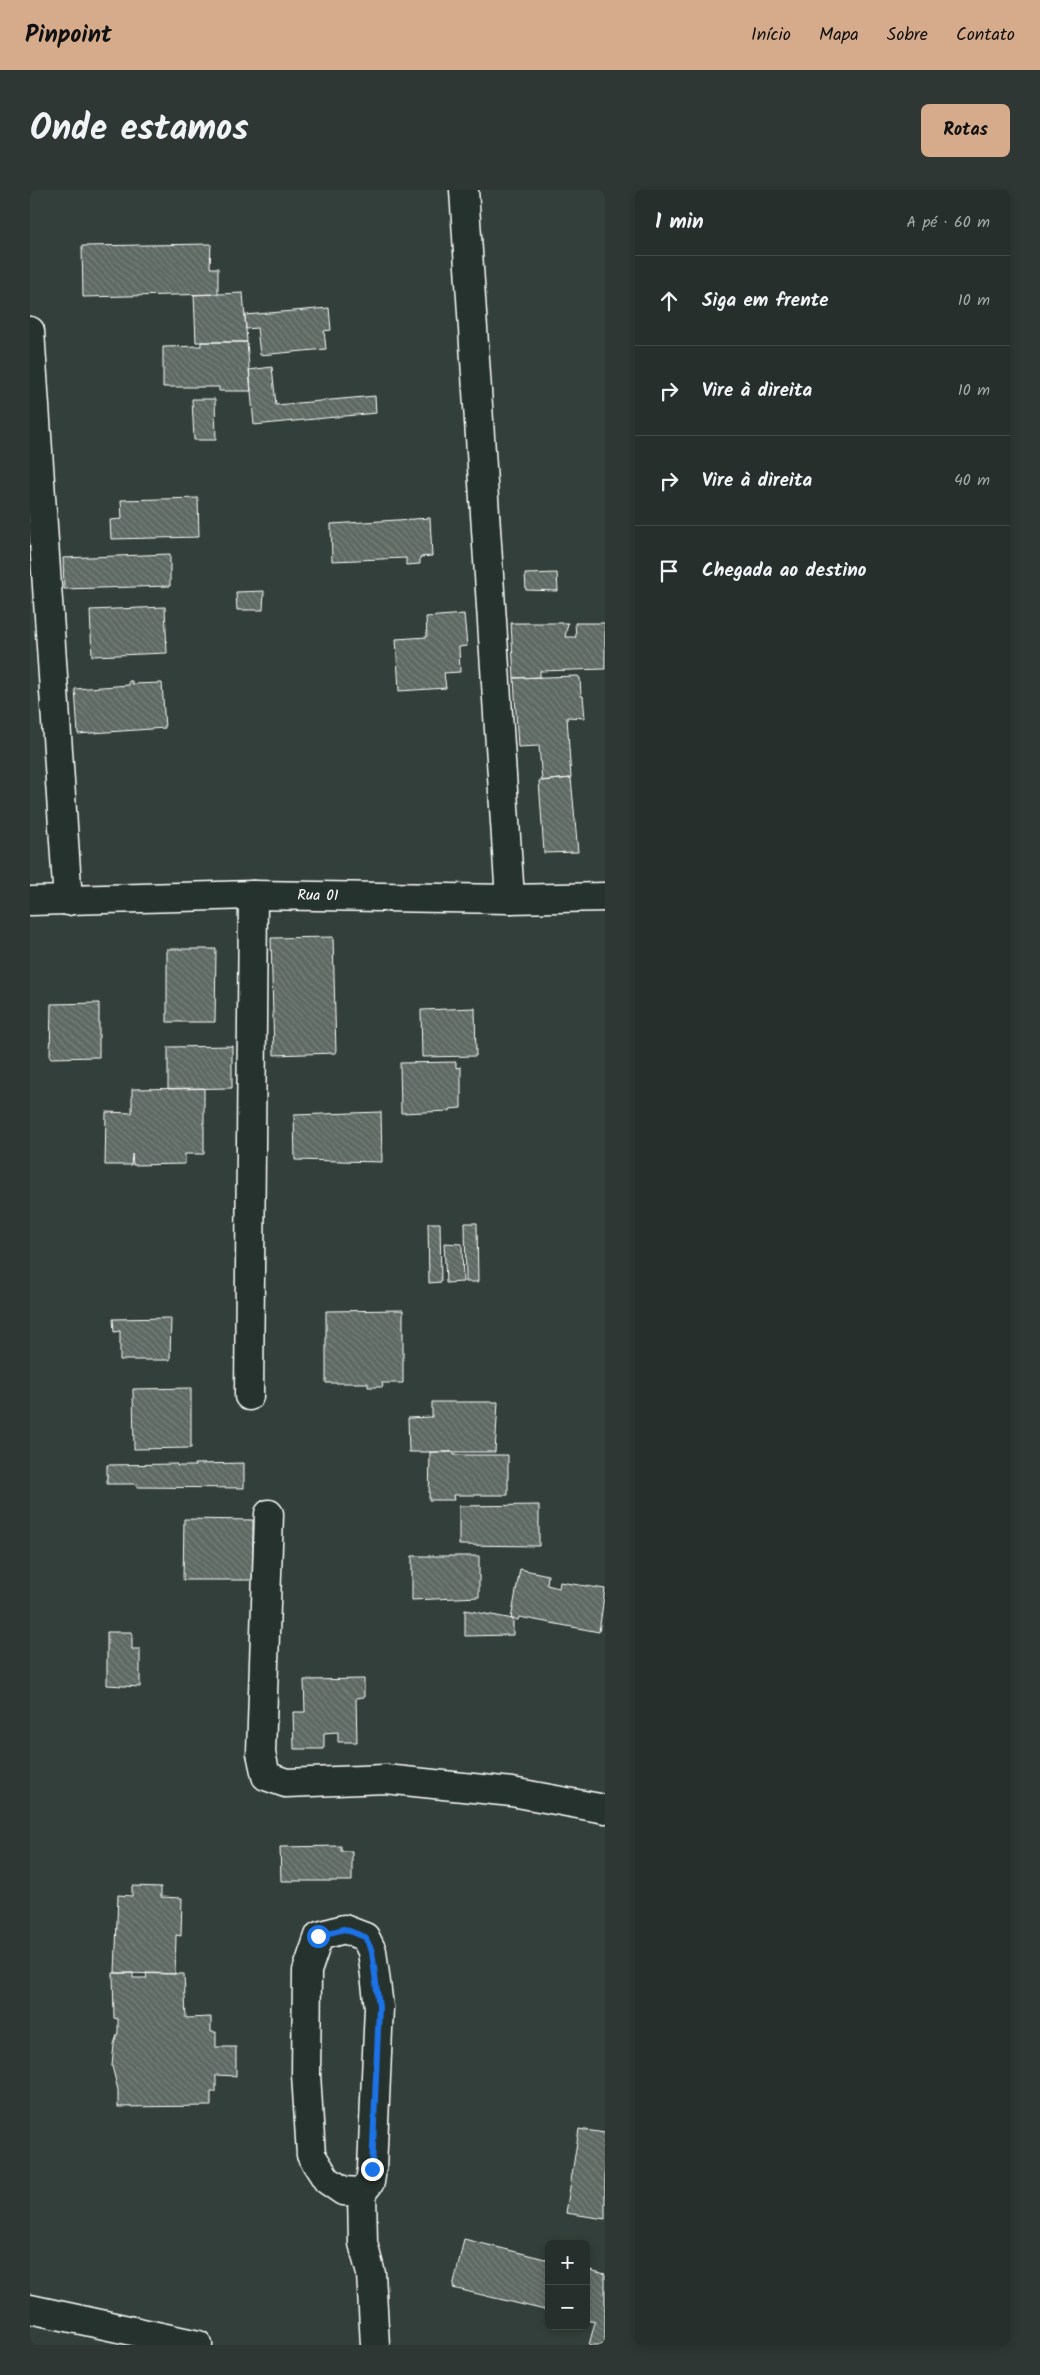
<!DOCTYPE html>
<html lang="pt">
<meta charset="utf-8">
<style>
body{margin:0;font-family:Kalam,sans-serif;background:#2e3734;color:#f1f3f6}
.controls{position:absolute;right:15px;bottom:15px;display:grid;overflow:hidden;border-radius:8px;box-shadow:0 2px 8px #0003}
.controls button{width:45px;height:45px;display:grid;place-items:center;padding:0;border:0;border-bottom:1px solid #424a48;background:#262f2c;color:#f1f3f6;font:25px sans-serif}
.stop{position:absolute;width:15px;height:15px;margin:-11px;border:4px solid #1a73e8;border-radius:50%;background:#fff}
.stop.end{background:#1a73e8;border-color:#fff;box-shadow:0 1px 5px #0008}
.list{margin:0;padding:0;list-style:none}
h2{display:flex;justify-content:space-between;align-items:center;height:65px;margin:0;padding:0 20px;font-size:21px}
h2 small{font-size:16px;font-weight:400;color:#a4a9a9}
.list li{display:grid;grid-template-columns:32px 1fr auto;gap:15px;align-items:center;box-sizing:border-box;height:90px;padding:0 20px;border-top:1px solid #424a48}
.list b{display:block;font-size:19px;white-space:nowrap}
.list em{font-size:16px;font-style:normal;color:#a4a9a9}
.icon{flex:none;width:28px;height:28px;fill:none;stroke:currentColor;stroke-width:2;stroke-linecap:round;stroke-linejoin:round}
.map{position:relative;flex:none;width:575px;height:2155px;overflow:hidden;border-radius:8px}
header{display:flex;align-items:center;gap:30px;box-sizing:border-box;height:70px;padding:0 25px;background:#d6ab8b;color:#111}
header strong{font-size:24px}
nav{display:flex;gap:28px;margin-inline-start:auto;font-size:18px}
.intro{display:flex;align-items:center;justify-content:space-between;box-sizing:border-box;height:120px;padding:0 30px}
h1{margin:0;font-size:35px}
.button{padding:12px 22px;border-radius:8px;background:#d6ab8b;color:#111;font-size:18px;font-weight:700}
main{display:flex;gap:30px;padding:0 30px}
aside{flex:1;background:#262f2c;border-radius:8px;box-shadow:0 2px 8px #0003}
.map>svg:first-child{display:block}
.building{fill:url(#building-back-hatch);stroke:#fff}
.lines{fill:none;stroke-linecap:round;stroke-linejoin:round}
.minor-casing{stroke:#fff;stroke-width:31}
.minor{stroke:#26332d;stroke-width:28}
.route{stroke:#1a73e8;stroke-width:6}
.labels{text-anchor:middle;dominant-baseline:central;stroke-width:4;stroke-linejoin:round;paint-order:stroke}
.street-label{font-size:15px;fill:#fff;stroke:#26332d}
</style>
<header>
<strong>Pinpoint</strong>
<nav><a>Início</a><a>Mapa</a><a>Sobre</a><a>Contato</a></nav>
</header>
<div class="intro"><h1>Onde estamos</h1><a class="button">Rotas</a></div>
<main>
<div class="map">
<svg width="575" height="2155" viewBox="0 0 575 2155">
<defs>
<pattern id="building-back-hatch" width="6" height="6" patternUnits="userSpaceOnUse" patternTransform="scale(1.25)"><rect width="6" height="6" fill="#5f6964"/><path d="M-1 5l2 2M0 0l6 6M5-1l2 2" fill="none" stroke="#77807b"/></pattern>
</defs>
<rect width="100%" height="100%" fill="#333f3a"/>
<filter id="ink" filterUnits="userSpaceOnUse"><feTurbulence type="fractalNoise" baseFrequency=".02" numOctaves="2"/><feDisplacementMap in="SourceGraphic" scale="10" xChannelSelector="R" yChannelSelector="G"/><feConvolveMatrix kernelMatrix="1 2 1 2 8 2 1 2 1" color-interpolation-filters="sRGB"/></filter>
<g filter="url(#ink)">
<path class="building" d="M 181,54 L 180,78 L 188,78 L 188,104 L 53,107 L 52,56 Z
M 213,103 L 217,152 L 166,152 L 164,105 Z
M 299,118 L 301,140 L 294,141 L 296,159 L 230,165 L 227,138 L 216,139 L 215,125 Z
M 171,152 L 217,152 L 221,201 L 189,201 L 189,197 L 133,197 L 133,157 L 171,156 Z
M 242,177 L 246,215 L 345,206 L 346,223 L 224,235 L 219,180 Z
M 162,209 L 185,209 L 186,250 L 164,250 Z
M 168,308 L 169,347 L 81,349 L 80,330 L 92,329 L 91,310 Z
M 400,328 L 402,366 L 390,367 L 390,374 L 376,375 L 376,368 L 302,371 L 301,334 Z
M 140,364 L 140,396 L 34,399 L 33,368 Z
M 527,383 L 528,401 L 496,400 L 495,384 Z
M 234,401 L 233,420 L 207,420 L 206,402 Z
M 135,417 L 137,463 L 62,466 L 60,420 Z
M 434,424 L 437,456 L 429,457 L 430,482 L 414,483 L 416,498 L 369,501 L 366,449 L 397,447 L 396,427 Z
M 481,433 L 538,433 L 535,447 L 546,447 L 545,433 L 575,433 L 575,479 L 510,481 L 510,487 L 484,488 Z
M 548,486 L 550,488 L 551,506 L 553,506 L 555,528 L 537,527 L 541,588 L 512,591 L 509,556 L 488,557 L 484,488 Z
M 99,491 L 102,491 L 102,494 L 132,493 L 135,538 L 48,544 L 45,499 L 99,495 Z
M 541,588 L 548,662 L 514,663 L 509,591 Z
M 303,747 L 306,863 L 244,865 L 241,748 Z
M 137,759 L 186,759 L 185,832 L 137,832 Z
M 69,813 L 69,867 L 20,868 L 21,814 Z
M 445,818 L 446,866 L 392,867 L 391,820 Z
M 202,856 L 202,898 L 138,899 L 138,857 Z
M 426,872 L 426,878 L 431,877 L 431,918 L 420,919 L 420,921 L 371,923 L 370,873 Z
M 174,898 L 174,964 L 155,964 L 155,974 L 103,975 L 102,964 L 101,975 L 75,975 L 76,922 L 102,923 L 102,899 Z
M 351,922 L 352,972 L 265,970 L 264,925 Z
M 398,1033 L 410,1033 L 411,1092 L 399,1093 Z
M 435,1033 L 447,1033 L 448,1092 L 436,1092 Z
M 414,1053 L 432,1054 L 433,1092 L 416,1093 Z
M 373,1120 L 373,1193 L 352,1193 L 353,1197 L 338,1197 L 338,1193 L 296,1193 L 296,1121 Z
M 141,1128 L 140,1170 L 90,1170 L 90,1141 L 84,1142 L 83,1129 Z
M 161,1198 L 161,1258 L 104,1259 L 103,1199 Z
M 402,1212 L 468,1212 L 465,1262 L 379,1262 L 378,1228 L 402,1227 Z
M 400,1262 L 424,1262 L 424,1265 L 478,1265 L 478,1305 L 423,1305 L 424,1310 L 399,1310 Z
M 214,1273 L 214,1298 L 107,1297 L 106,1294 L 77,1294 L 77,1275 L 147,1274 L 147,1276 L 165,1276 L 164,1274 Z
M 509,1315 L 509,1356 L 429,1355 L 429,1316 Z
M 154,1329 L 223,1330 L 223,1390 L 153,1390 Z
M 382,1366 L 449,1366 L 449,1407 L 382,1410 Z
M 490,1379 L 518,1385 L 517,1395 L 529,1398 L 530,1392 L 575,1399 L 569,1442 L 489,1427 L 488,1430 L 481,1429 Z
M 435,1420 L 483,1429 L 483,1445 L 435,1446 Z
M 77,1442 L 102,1442 L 102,1459 L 110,1459 L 110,1497 L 77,1495 Z
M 334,1489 L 334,1507 L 326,1508 L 327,1552 L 308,1552 L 308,1542 L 294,1543 L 294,1559 L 264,1559 L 263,1522 L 275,1522 L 274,1490 Z
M 311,1656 L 311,1661 L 322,1661 L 322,1691 L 251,1691 L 250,1657 Z
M 102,1696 L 131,1697 L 131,1707 L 152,1708 L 151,1746 L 146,1745 L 145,1784 L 85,1783 L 88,1705 L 102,1706 Z
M 83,1783 L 103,1783 L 103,1788 L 117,1788 L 116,1783 L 154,1784 L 156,1828 L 181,1827 L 181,1842 L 186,1842 L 186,1857 L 206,1857 L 206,1886 L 186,1885 L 186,1902 L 181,1902 L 181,1916 L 88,1917 L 88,1900 L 82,1876 L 84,1854 L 88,1842 L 88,1829 L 84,1828 Z
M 549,1939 L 575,1943 L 575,2029 L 536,2023 Z
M 434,2049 L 519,2070 L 519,2121 L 423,2098 Z
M 556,2079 L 575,2084 L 575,2155 L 559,2155 L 565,2132 L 556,2130 Z"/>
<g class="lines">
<g class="minor-casing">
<g id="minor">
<path d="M 434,0 L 480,709"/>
<path d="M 0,141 L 38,711"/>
<path id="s1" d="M 0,711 L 223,705 L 480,709 L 575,707"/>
<path d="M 219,1206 L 223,705"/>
<path d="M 239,1324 L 231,1563 L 236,1586 L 256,1593 L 355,1589 L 482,1602 L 575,1619"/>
<path d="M 332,2002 L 313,2001 L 297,1990 L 281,1965 L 276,1884 L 277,1781 L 289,1746 L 314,1739 L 335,1747 L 342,1761 L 349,1817 L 342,1979 L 340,1992 L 332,2002 L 333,2053 L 341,2084 L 345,2155"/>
<path d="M 0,2119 L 168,2155"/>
</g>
</g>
<use href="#minor" class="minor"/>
</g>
</g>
<g class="lines" filter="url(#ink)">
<path class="route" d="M 288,1746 L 314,1739 L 335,1747 L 342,1761 L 349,1817 L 342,1979"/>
</g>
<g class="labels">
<g class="street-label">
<text stroke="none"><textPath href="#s1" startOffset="288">Rua 01</textPath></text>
</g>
</g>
</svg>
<div class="controls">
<button>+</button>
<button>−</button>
</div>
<div class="stop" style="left:288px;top:1746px"></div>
<div class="stop end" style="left:342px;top:1979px"></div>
</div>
<aside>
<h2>1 min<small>A pé · 60 m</small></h2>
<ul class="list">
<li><svg class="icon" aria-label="ahead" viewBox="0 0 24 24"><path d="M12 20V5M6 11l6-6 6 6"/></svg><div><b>Siga em frente</b></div><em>10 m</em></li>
<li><svg class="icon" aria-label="right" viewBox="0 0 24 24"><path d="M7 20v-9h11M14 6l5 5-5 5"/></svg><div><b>Vire à direita</b></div><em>10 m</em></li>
<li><svg class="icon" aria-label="right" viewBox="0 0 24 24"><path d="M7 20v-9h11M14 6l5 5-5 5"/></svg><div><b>Vire à direita</b></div><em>40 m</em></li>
<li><svg class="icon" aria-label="arrive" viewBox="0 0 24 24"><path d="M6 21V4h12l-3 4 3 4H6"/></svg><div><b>Chegada ao destino</b></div></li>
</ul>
</aside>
</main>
